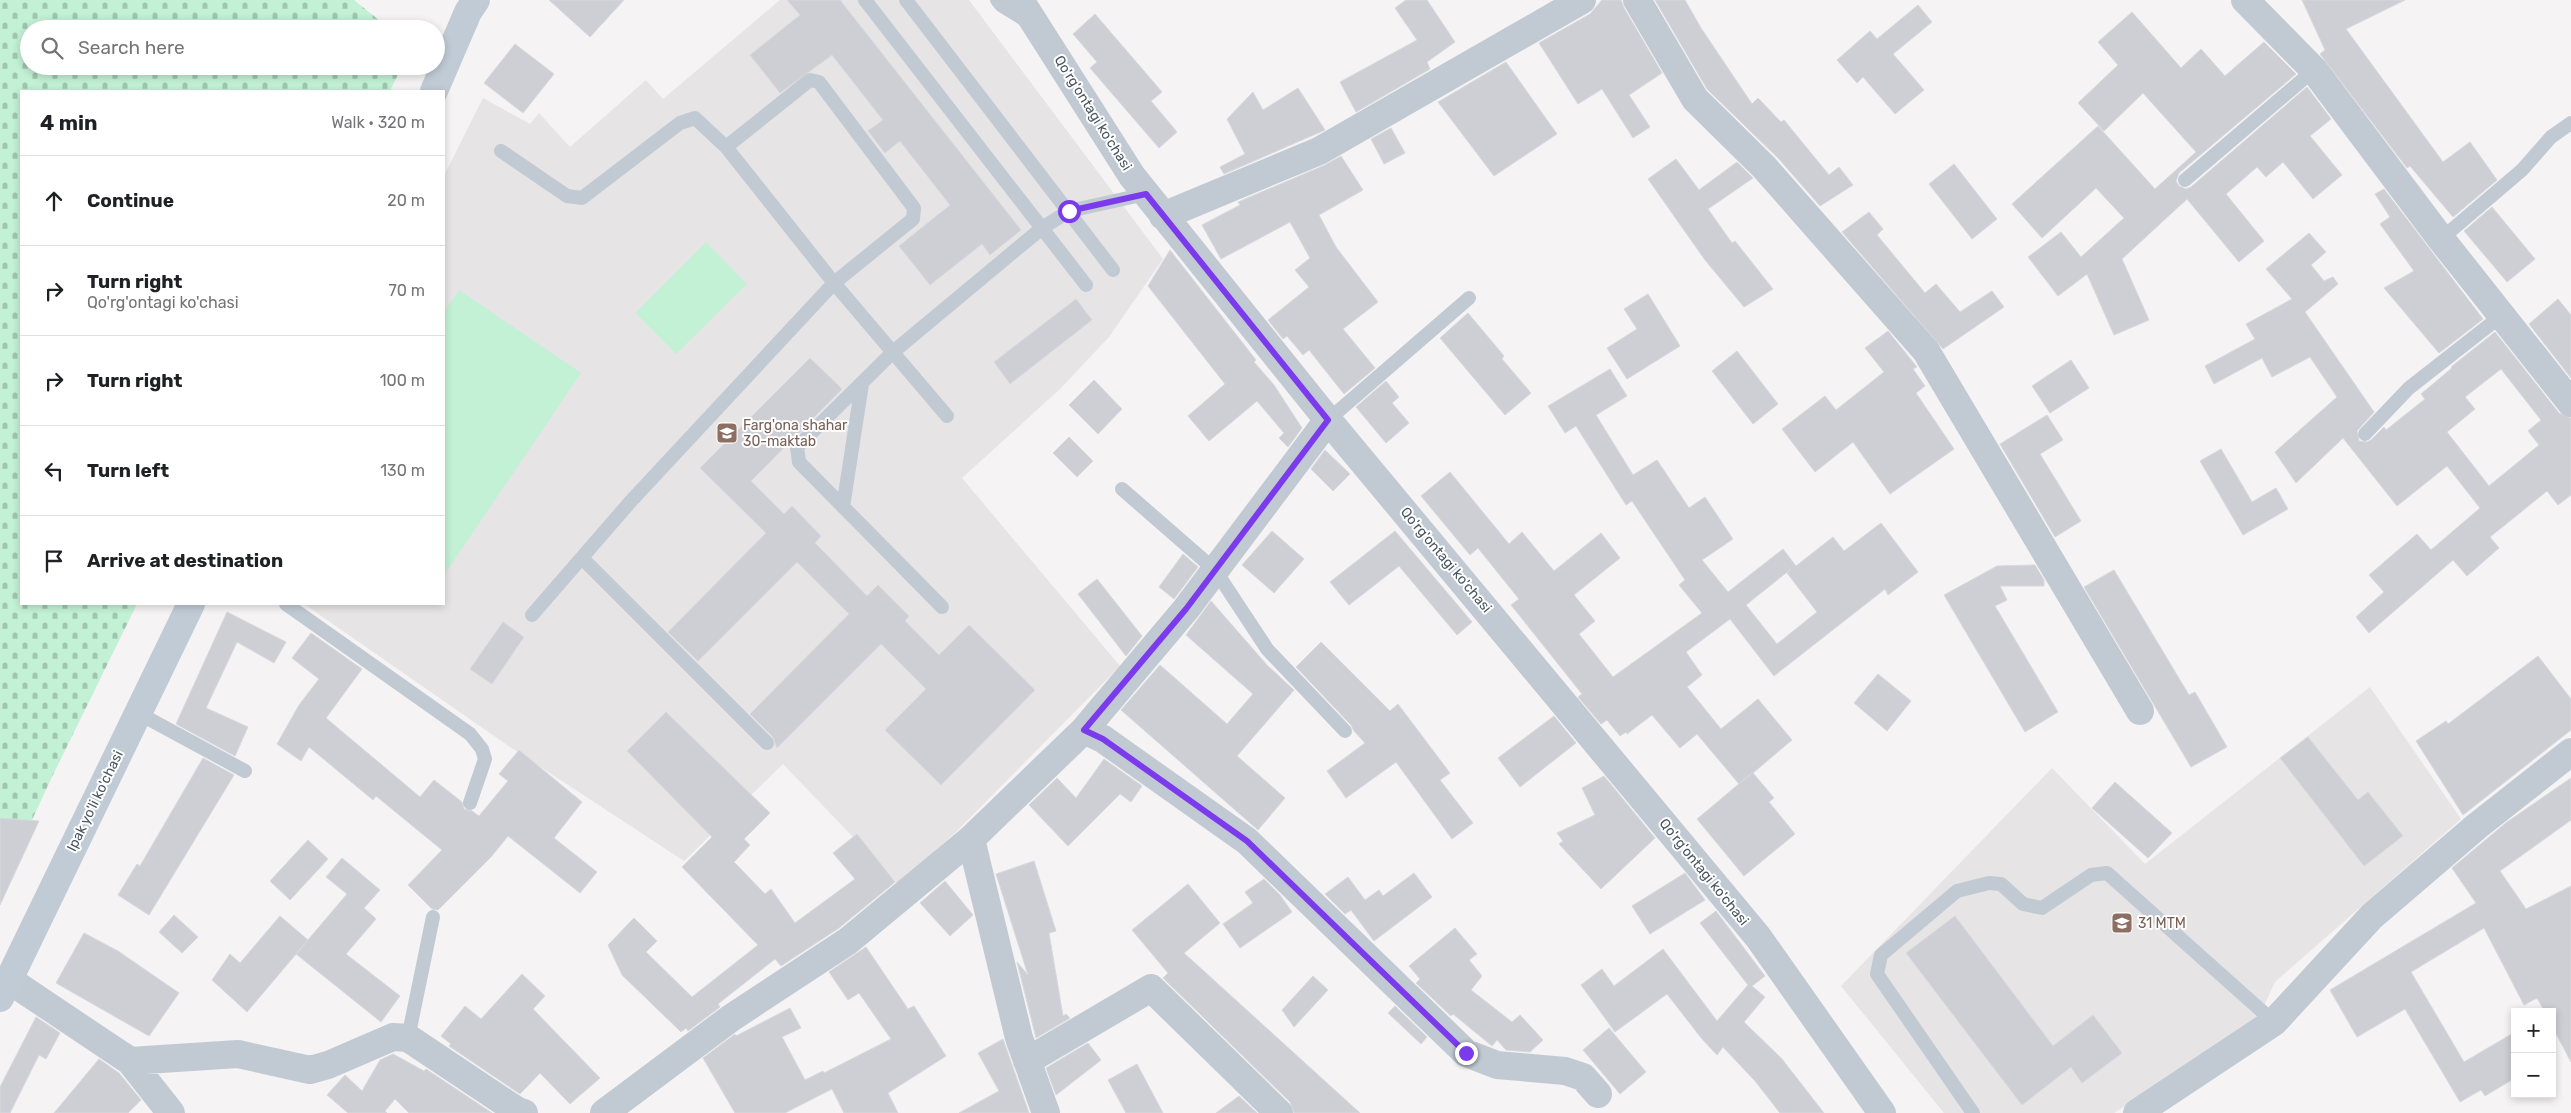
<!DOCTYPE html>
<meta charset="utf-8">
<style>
body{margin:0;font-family:Rubik,sans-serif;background:#f2f2f2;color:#202124}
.controls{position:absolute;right:15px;bottom:15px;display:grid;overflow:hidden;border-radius:0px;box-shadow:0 2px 8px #0003}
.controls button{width:45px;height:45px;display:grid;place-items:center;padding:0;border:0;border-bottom:1px solid #e0e0e0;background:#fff;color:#202124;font:25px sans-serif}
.stop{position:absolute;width:15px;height:15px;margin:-11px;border:4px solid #7c3aed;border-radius:50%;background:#fff}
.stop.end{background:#7c3aed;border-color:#fff;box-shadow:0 1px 5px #0008}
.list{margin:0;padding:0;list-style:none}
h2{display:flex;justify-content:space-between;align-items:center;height:65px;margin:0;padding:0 20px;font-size:21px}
h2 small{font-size:16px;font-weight:400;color:#757577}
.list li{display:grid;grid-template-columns:32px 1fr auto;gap:15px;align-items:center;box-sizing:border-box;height:90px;padding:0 20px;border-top:1px solid #e0e0e0}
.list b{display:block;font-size:19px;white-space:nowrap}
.list p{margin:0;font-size:16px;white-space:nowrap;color:#757577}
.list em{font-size:16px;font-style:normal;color:#757577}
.icon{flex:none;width:28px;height:28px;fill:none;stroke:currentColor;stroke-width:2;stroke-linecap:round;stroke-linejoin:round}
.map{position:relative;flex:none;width:2571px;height:1113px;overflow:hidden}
.search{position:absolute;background:#fff;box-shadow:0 2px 8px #0003;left:20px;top:20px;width:425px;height:55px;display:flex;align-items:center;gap:12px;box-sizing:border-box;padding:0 18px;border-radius:28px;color:#757577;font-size:19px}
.panel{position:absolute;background:#fff;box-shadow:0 2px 8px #0003;left:20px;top:90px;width:425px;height:515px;border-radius:0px}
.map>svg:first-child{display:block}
.education{fill:#e6e4e5}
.cemetery{fill:url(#cemetery-stones)}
.garden{fill:#c3f1d5}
.building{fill:#cdcfd5;stroke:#d7d9de;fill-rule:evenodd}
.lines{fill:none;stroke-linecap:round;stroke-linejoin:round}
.service{stroke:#c1cad2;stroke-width:14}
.minor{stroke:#c1cad2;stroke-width:28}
.secondary{stroke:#c1cbd6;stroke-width:28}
.route{stroke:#7c3aed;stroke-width:6}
.labels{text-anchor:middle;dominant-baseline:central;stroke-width:4;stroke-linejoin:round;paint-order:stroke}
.street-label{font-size:14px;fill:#4a5661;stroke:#fff}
.education-label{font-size:14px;fill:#785e54;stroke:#fff;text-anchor:start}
</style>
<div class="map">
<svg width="2571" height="1113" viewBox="0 0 2571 1113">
<defs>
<pattern id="cemetery-stones" width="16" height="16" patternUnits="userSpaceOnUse" patternTransform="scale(1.25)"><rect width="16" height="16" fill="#c3f1d5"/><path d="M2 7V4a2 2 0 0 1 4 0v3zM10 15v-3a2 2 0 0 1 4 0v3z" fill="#a0c6b0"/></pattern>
</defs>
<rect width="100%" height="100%" fill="#f5f3f3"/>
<path class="education" d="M 780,0 L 969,0 L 1163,259 L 1109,337 L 1060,389 L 962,478 L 1120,666 L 956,832 L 898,884 L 783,764 L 684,861 L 510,747 L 304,604 L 444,604 L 444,176 L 483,98 L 530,124 L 539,113 L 570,147 L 646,80 L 663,99 Z
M 2370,687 L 2461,819 L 2275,982 L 2257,1021 L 2114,1113 L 1944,1113 L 1841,986 L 2052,768 L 2145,864 Z"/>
<path class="cemetery" d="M 0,0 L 354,0 L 390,29 L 29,29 L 29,66 L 402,66 L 390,91 L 21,91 L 21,604 L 137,604 L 51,779 L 0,889 Z"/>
<path class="garden" d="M 706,242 L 747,284 L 676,354 L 635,313 Z
M 459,290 L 581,373 L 444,575 L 444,312 Z"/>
<path class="building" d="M 549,0 L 624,0 L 590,37 Z
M 787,0 L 840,0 L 1021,230 L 990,255 L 982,244 L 930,285 L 899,246 L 950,205 L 900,141 L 885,153 L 868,131 L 883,120 L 832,55 L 780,93 L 750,55 L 800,15 Z
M 1406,0 L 1427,0 L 1455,42 L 1427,62 L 1430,69 L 1356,112 L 1340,82 L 1417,40 L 1395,8 Z
M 1602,0 L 1621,0 L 1624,8 L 1662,73 L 1629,95 L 1650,127 L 1633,138 L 1602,89 L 1578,104 L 1539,43 L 1590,14 Z
M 1655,0 L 1685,0 L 1701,28 L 1752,104 L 1758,98 L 1781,122 L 1784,120 L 1829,175 L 1839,167 L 1853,185 L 1820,206 L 1779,159 L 1707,89 Z
M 2302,0 L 2405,0 L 2346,29 L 2443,162 L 2470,142 L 2497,180 L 2453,217 L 2410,166 L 2407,168 L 2320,54 L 2325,50 Z
M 1918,5 L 1932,22 L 1893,54 L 1924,90 L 1895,114 L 1863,77 L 1857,83 L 1837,60 L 1870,31 L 1877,39 Z
M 2132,12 L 2181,68 L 2201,49 L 2225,76 L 2264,42 L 2296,74 L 2179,173 L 2176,181 L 2179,186 L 2186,189 L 2191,187 L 2307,87 L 2331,119 L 2310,136 L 2342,175 L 2313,199 L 2283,162 L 2266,177 L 2257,167 L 2226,194 L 2264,241 L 2239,262 L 2187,199 L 2122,259 L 2149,320 L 2114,335 L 2087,274 L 2058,296 L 2028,257 L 2061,232 L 2081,257 L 2124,218 L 2096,188 L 2042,238 L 2012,204 L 2098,126 L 2155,189 L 2196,152 L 2143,93 L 2104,131 L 2078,103 L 2118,65 L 2098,42 Z
M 1095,14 L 1162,92 L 1151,101 L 1177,132 L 1159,148 L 1090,68 L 1097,62 L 1073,34 Z
M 515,44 L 554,74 L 523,113 L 484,83 Z
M 1506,62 L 1557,134 L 1494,176 L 1438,102 Z
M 1298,88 L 1325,130 L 1224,174 L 1220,167 L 1245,154 L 1227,119 L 1253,92 L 1263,110 Z
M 1391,128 L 1405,153 L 1384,164 L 1371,139 Z
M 1341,156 L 1363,190 L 1319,215 L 1336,247 L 1378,302 L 1343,329 L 1375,368 L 1344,394 L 1309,350 L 1303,355 L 1287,336 L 1283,339 L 1268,320 L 1309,287 L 1295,270 L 1310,258 L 1290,222 L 1221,259 L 1202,225 L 1240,205 L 1238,202 L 1325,165 Z
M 1676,159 L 1699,190 L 1737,162 L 1753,178 L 1708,209 L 1732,243 L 1735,241 L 1773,289 L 1744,307 L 1705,260 L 1648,179 Z
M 1954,164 L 1997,219 L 1972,239 L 1929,184 Z
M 2384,189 L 2483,319 L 2439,353 L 2384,288 L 2414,271 L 2380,224 L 2390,217 L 2375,194 Z
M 2492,207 L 2535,259 L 2507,282 L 2464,231 Z
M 1869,212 L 1883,229 L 1877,235 L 1925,293 L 1936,284 L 1960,312 L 1992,291 L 2004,307 L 1943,349 L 1842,232 Z
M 2309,233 L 2326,252 L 2311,265 L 2324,281 L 2333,277 L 2338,284 L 2305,312 L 2374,412 L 2357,431 L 2359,441 L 2367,442 L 2371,440 L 2384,427 L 2386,430 L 2425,399 L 2421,394 L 2452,368 L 2451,367 L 2495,332 L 2559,413 L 2571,418 L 2571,495 L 2558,505 L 2547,491 L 2490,537 L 2499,548 L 2467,576 L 2453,560 L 2369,633 L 2356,617 L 2384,592 L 2369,575 L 2417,534 L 2431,550 L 2480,508 L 2447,466 L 2397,506 L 2343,438 L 2296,483 L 2275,452 L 2337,397 L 2310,357 L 2272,377 L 2262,358 L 2214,384 L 2205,366 L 2255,339 L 2246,324 L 2292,299 L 2266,269 ZM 2501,369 L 2541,420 L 2528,431 L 2539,445 L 2489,486 L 2447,432 L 2475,409 L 2465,397 Z
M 1170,250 L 1256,360 L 1254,362 L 1274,385 L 1302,428 L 1288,447 L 1279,438 L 1284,433 L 1257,401 L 1209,441 L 1188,416 L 1225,384 L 1148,286 Z
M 1648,294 L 1680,346 L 1627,379 L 1607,348 L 1637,329 L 1624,309 Z
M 1076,299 L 1092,320 L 1010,384 L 994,362 Z
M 2558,299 L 2571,315 L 2571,378 L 2529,324 Z
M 1468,313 L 1504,356 L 1502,359 L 1531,393 L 1505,415 L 1440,338 Z
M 1888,331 L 1917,367 L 1913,369 L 1925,386 L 1916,393 L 1954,449 L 1890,494 L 1853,442 L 1815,472 L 1782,429 L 1825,396 L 1836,410 L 1884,372 L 1865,348 Z
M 1737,351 L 1778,404 L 1753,424 L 1712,371 Z
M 810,358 L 842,389 L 751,481 L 784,514 L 792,506 L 821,536 L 815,543 L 867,596 L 878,585 L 909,616 L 905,621 L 939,655 L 969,625 L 1035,690 L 941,785 L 885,730 L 926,689 L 881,644 L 777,748 L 773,737 L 750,714 L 849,614 L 797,562 L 698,661 L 668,632 L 766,533 L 700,468 Z
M 2071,360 L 2089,388 L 2050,413 L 2032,386 Z
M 1610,369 L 1627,396 L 1596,415 L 1633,475 L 1657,460 L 1689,508 L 1705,497 L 1733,539 L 1702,560 L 1728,592 L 1783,549 L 1796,566 L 1833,537 L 1844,551 L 1881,523 L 1918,572 L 1888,595 L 1885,589 L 1774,676 L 1730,619 L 1686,652 L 1702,675 L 1687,687 L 1721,729 L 1758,699 L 1792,740 L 1753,773 L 1774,798 L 1769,802 L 1795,834 L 1744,876 L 1697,819 L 1752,773 L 1739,784 L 1697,734 L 1680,748 L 1652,715 L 1627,734 L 1626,732 L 1620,736 L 1607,720 L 1601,724 L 1578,697 L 1582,694 L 1511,605 L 1519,599 L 1478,548 L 1470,555 L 1421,496 L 1450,472 L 1509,544 L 1522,532 L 1554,571 L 1601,533 L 1620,558 L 1574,595 L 1595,621 L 1579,634 L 1613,677 L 1702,613 L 1679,585 L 1685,580 L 1632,501 L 1626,505 L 1576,426 L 1565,433 L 1548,406 ZM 1791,569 L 1787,573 L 1817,612 L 1777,644 L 1746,605 Z
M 1094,380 L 1122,409 L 1098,434 L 1069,405 Z
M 1386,381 L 1399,397 L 1392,403 L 1409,423 L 1386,443 L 1356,407 Z
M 2047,415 L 2063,440 L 2040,454 L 2081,521 L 2055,537 L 2000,444 Z
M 1069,437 L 1093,461 L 1077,477 L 1053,453 Z
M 2221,449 L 2252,502 L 2276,488 L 2288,509 L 2243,535 L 2200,461 Z
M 1325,450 L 1350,474 L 1333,491 L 1311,469 Z
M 1272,531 L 1304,559 L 1274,593 L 1242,565 Z
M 1395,531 L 1472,622 L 1457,635 L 1399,566 L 1349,605 L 1330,582 Z
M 1183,554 L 1198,567 L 1174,599 L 1159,587 Z
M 2035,565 L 2044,580 L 2044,586 L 2000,586 L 2007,600 L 1995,606 L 2058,712 L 2025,732 L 1944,595 L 1997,566 Z
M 2114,570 L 2189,695 L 2195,692 L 2227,747 L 2191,767 L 2084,587 Z
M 1097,579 L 1142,636 L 1126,656 L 1078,594 Z
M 1211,601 L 1267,665 L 1294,690 L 1237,756 L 1285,798 L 1258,830 L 1121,710 L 1160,665 L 1227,724 L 1253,694 L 1186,635 Z
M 227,612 L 286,642 L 274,663 L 237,642 L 206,708 L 248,727 L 235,756 L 176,724 Z
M 503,622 L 524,637 L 492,684 L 470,669 Z
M 311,633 L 362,669 L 326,718 L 420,797 L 434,780 L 462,802 L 464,809 L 472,811 L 479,816 L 508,781 L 499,774 L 519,750 L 582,802 L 554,838 L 597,872 L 580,893 L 508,836 L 491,857 L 438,910 L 432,909 L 408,885 L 442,850 L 376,796 L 373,800 L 309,747 L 301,761 L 277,744 L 299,705 L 319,679 L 292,658 Z
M 1321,642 L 1390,711 L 1398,704 L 1450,773 L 1440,780 L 1473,823 L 1452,839 L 1396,762 L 1346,798 L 1327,771 L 1365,743 L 1354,731 L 1351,725 L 1296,667 Z
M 2538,656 L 2571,699 L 2571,730 L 2463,815 L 2416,741 L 2446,721 L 2448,724 Z
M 1878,674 L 1911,701 L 1887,731 L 1854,703 Z
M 666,712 L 770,813 L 744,839 L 750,845 L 734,862 L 765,894 L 771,889 L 795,923 L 855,879 L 833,853 L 857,834 L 895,882 L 839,928 L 781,966 L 775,959 L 718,1004 L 720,1007 L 688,1031 L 686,1028 L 681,1032 L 622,975 L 608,945 L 634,918 L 657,941 L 646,952 L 692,997 L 758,945 L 682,867 L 712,837 L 627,751 Z
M 1554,716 L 1576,743 L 1520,787 L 1498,758 Z
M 2308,737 L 2358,800 L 2368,792 L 2403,836 L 2364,866 L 2280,758 Z
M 203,758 L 234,775 L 149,915 L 118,895 L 137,864 L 140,866 Z
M 1104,759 L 1142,786 L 1131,802 L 1120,794 L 1068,846 L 1029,805 L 1057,778 L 1076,798 Z
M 1604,776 L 1655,838 L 1601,889 L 1559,844 L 1563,841 L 1557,833 L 1595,815 L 1582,788 Z
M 2571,778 L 2571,820 L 2500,871 L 2526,909 L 2571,886 L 2571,1062 L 2552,1026 L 2552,1012 L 2545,1012 L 2537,998 L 2524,1005 L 2484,928 L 2411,972 L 2464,1062 L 2515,1032 L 2515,1078 L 2485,1096 L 2481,1090 L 2460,1102 L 2405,1009 L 2357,1037 L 2330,990 L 2476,903 L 2452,868 L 2507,822 Z
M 2115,782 L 2172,833 L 2148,858 L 2092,808 Z
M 0,818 L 39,821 L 0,905 Z
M 308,840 L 328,859 L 290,900 L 270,881 Z
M 342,858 L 380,890 L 364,908 L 376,919 L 346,954 L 400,996 L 381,1022 L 296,954 L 347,894 L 326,877 Z
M 1034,861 L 1056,931 L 1049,933 L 1063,1016 L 1066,1014 L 1070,1018 L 1036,1038 L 1017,962 L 1028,975 L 996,874 Z
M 1414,873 L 1432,897 L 1374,941 L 1351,910 L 1345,914 L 1325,894 L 1348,877 L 1365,900 L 1379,890 L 1383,896 Z
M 1685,873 L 1705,900 L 1650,934 L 1632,906 Z
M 1264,879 L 1280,895 L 1292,912 L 1240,948 L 1223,924 L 1253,903 L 1245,892 Z
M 945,881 L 973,915 L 950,936 L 920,903 Z
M 1188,884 L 1220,923 L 1184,953 L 1360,1113 L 1294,1113 L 1290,1102 L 1163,978 L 1168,973 L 1132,930 Z
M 1716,911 L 1765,976 L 1752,986 L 1765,997 L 1744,1022 L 1782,1059 L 1824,1113 L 1780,1113 L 1755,1081 L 1723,1047 L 1717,1055 L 1702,1039 L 1667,994 L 1615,1032 L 1581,985 L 1602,969 L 1614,986 L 1663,949 L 1717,1021 L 1748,985 L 1700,923 Z
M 174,915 L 198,937 L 182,953 L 159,932 Z
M 280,916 L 308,940 L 247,1012 L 212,980 L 230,954 L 240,963 Z
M 1955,916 L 2053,1046 L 2093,1015 L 2122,1053 L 2082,1083 L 2071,1067 L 2022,1105 L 1906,953 Z
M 1455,928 L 1477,954 L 1469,960 L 1482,976 L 1471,990 L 1512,1022 L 1520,1015 L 1543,1040 L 1530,1052 L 1506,1050 L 1497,1040 L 1492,1046 L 1453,1014 L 1451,1016 L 1416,983 L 1420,979 L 1409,966 Z
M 84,933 L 118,951 L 179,993 L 149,1036 L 56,983 Z
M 866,947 L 908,1009 L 914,1006 L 946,1056 L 888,1093 L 898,1113 L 844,1113 L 832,1089 L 785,1113 L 735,1113 L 703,1058 L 735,1034 L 736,1036 L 790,1008 L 801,1028 L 782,1037 L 805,1080 L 823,1071 L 824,1073 L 891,1039 L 859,993 L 848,1000 L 829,972 Z
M 522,974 L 545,996 L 533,1009 L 600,1078 L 570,1104 L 540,1073 L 520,1094 L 449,1046 L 451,1044 L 441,1036 L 465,1006 L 481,1019 Z
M 1313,976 L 1328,990 L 1294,1027 L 1282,1010 Z
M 1395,1006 L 1427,1037 L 1421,1044 L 1388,1013 Z
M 36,1017 L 60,1033 L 46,1059 L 39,1055 L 10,1113 L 0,1113 L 0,1087 Z
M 1609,1028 L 1646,1072 L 1620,1094 L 1583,1050 Z
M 1003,1039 L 1029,1113 L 959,1113 L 999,1091 L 978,1053 Z
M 1088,1043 L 1101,1060 L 1056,1095 L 1046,1068 Z
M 393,1054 L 424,1071 L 426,1069 L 492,1113 L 409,1113 L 395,1099 L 385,1111 L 387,1113 L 348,1113 L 327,1095 L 345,1075 L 362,1091 L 380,1060 Z
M 99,1059 L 119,1073 L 141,1100 L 128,1113 L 54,1113 Z
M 1137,1064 L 1163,1113 L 1126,1113 L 1108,1080 Z
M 1239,1096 L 1257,1113 L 1216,1113 Z"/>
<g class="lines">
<path class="service" d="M 865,0 L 1086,285
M 906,0 L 1113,270
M 997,0 L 1001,5 L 1027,21
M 501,151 L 567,196 L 582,198 L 680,123 L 695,118 L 726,147 L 834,283 L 947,416
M 2185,180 L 2314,70
M 2441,239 L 2522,170 L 2551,137 L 2571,123
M 1328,420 L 1469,298
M 2365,434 L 2409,388 L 2501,316
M 1122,489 L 1215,570 L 1267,649 L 1345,731
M 843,507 L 862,384
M 582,558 L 767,743
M 286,604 L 470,734 L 482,749 L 485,759 L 470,803
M 942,607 L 799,462 L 797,447 L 893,352 L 1042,228 L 1069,211 L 1146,194
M 532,615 L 631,501 L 834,283 L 913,219 L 914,208 L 819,82 L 810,80 L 726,147
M 138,713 L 245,771
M 408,1038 L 433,917
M 1973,1113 L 1877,974 L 1881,955 L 1957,891 L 1989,883 L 2001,884 L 2023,904 L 2042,908 L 2091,875 L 2107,873 L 2274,1022"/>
<path class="minor" d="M 1020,0 L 1132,176 L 1328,420 L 1758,937 L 1882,1113
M 1637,0 L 1695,99 L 1764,167 L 1926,351 L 2140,711
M 2245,0 L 2314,70 L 2441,239 L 2571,403
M 1163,216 L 1319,151 L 1582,0
M 1084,730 L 1103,739 L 1247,841 L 1466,1053 L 1497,1065 L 1565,1071 L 1583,1077 L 1598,1094
M 971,839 L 1019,1038 L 1046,1113
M 9,980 L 130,1061 L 171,1113
M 130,1061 L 238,1054 L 310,1070 L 328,1065 L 393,1037 L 408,1038 L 516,1110 L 524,1113
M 1027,1061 L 1151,988 L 1279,1113
M 604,1113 L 731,1018 L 848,941 L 971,839 L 1084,730 L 1186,609 L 1328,420
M 2137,1113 L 2274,1022 L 2372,916 L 2477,826 L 2571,752"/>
<path class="secondary" d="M 434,91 L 468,12 L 476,0
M 0,998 L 191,604"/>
</g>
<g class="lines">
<path class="route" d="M 1069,211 L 1146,194 L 1328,420 L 1186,609 L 1084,730 L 1103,739 L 1247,841 L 1466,1053"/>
</g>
<defs>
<g id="school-square" transform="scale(1.125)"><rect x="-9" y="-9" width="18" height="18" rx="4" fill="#8d6e63" stroke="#fff"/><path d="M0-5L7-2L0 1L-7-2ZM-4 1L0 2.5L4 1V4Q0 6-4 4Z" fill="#fff"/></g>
</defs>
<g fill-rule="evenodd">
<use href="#school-square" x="727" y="433"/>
<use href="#school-square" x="2122" y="923"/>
</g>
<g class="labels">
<g class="street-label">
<text transform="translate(1093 113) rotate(58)">Qo'rg'ontagi ko'chasi</text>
<text transform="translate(1446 560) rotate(50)">Qo'rg'ontagi ko'chasi</text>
<text transform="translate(95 801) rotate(-64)">Ipak yo'li ko'chasi</text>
<text transform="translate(1704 872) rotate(51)">Qo'rg'ontagi ko'chasi</text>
</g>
<g class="education-label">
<text x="743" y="425">Farg'ona shahar<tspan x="743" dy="16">30-maktab</tspan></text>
<text x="2138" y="923">31 MTM</text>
</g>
</g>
</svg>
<div class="controls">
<button>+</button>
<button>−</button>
</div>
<div class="stop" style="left:1069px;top:211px"></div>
<div class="stop end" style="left:1466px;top:1053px"></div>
<div class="search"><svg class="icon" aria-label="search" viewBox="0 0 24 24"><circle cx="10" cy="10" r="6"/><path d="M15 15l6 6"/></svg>Search here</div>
<section class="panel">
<h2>4 min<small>Walk · 320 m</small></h2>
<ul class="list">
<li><svg class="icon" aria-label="ahead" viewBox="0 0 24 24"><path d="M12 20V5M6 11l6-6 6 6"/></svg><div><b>Continue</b></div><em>20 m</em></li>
<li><svg class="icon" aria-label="right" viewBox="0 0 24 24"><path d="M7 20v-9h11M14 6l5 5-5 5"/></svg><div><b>Turn right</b><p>Qo'rg'ontagi ko'chasi</p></div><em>70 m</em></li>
<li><svg class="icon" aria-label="right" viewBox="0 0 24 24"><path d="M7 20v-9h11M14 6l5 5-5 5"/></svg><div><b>Turn right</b></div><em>100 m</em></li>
<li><svg class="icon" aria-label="left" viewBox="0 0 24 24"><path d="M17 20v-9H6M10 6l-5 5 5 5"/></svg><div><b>Turn left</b></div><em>130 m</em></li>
<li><svg class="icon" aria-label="arrive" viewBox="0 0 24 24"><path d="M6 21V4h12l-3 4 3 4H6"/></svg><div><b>Arrive at destination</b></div></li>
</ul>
</section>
</div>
